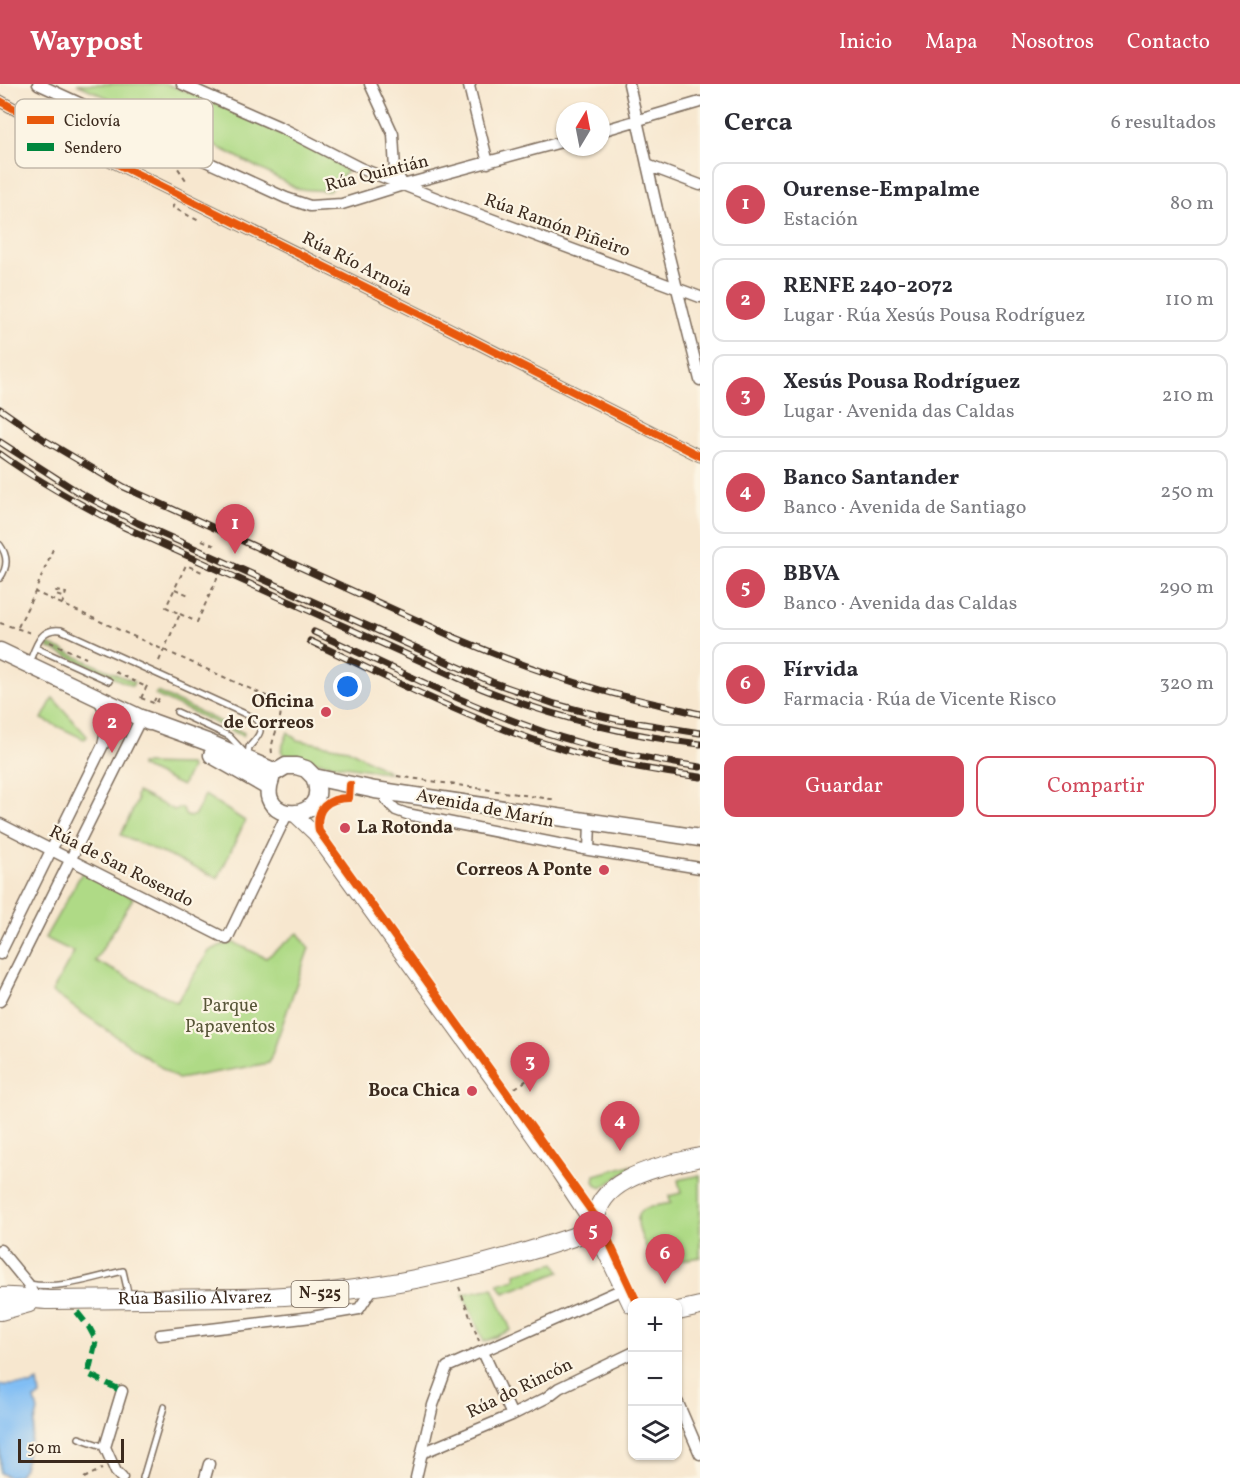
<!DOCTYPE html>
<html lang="es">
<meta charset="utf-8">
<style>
body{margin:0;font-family:Vollkorn,serif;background:#f2f2f3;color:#2b2b33}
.controls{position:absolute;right:18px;bottom:18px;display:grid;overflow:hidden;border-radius:12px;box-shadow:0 2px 4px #0004}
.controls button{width:54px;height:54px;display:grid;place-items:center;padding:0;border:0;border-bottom:2px solid #e1e1e2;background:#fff;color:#2b2b33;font:30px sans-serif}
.compass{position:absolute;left:556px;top:18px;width:54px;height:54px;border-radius:50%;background:#fff;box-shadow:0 2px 4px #0004;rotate:10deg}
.scale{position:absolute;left:18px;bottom:15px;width:106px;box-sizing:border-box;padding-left:6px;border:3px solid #3b2a1e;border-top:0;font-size:16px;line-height:21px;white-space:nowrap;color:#3b2a1e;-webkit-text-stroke:4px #fcf5e5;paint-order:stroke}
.you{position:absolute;left:348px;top:603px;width:21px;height:21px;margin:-15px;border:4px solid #fff;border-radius:50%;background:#1a73e8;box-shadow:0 0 0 9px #1a73e833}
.badge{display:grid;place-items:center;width:39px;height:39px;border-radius:50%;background:#d1495b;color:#fff;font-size:20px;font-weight:700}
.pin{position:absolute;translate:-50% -50px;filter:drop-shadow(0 2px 3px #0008)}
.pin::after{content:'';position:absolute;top:32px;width:21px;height:18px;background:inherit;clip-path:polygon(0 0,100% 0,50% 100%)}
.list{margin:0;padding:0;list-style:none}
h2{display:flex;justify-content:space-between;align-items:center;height:78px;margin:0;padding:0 24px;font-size:26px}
h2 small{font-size:20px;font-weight:400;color:#7c7c81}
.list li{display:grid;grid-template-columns:39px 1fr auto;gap:18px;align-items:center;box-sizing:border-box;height:84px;margin:0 12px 12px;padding:0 12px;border:2px solid #e1e1e2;border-radius:12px}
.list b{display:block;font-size:22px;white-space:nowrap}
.list p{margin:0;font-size:20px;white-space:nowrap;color:#7c7c81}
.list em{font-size:20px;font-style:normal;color:#7c7c81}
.actions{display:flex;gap:12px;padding:18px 24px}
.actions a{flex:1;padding:14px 0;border:2px solid #d1495b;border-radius:12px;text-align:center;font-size:21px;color:#d1495b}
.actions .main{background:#d1495b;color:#fff}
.icon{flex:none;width:33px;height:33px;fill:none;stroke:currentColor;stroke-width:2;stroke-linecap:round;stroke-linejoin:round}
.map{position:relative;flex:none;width:700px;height:1394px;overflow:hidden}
header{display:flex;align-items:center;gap:36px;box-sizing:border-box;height:84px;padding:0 30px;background:#d1495b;color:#fff}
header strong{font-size:28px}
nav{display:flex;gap:33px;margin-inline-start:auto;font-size:21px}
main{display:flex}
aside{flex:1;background:#fff}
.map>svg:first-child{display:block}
.green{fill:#afda86;stroke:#758252;stroke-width:1.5}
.water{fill:#81bef4;stroke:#5e7489;stroke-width:1.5}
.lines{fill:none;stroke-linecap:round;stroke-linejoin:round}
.service-casing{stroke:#7d6c5c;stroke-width:8}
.minor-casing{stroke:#7d6c5c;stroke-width:13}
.tertiary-casing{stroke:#7d6c5c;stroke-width:16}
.secondary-casing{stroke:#7d6c5c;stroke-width:19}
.trunk-casing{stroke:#7d6c5c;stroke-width:20}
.path{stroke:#7d6c5c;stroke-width:2;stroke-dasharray:4.5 4.5;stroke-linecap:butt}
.service{stroke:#fff;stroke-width:5}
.minor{stroke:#fff;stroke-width:10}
.tertiary{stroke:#fff;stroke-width:14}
.secondary{stroke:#fff;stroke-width:16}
.trunk{stroke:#fff;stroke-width:18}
.rail-casing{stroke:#3b2a1e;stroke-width:7}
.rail{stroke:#fcf5e5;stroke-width:4.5;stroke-dasharray:14;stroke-linecap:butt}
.quiet{stroke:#00873e;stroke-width:6;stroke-dasharray:12 6;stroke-linecap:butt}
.cycleway-casing{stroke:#fcf5e5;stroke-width:11}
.cycleway{stroke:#e8590c;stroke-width:8}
.poi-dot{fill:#d1495b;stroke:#fcf5e5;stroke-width:2}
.labels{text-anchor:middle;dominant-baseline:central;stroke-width:4.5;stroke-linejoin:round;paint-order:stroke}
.shield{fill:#fcf5e5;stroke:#75675a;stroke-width:1.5}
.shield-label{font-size:16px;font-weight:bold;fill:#3b2a1e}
.street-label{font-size:18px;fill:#3b2a1e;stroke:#fcf5e5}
.poi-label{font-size:18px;font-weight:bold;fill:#3b2a1e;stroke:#fcf5e5;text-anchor:end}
.park-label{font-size:18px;fill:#585638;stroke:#fcf5e5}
.key{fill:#fcf5e5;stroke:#c2b8a9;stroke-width:1.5}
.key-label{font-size:16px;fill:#3b2a1e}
</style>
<header>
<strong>Waypost</strong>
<nav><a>Inicio</a><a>Mapa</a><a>Nosotros</a><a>Contacto</a></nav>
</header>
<main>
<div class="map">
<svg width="700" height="1394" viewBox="0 0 700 1394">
<rect width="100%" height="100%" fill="#fcf5e5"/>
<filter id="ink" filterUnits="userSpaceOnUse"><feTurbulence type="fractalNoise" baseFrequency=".0167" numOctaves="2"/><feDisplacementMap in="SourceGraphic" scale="12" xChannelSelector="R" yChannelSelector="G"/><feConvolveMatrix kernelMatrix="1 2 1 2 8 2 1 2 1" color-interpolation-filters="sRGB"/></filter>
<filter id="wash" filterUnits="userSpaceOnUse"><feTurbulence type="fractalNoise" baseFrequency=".008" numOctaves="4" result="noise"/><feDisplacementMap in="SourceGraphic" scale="24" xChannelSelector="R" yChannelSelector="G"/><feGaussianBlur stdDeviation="1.35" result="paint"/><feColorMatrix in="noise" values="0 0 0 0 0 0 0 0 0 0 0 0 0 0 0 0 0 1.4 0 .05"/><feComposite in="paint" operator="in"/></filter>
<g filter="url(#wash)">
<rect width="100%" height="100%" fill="#f7e7cf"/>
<path class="green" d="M 77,0 L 166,0 L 202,13 L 327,71 L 347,87 L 329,107 L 298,105 L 228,68 Z
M 48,560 L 134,598 L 132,602 L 47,563 Z
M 157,608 L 244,649 L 243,652 L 155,611 Z
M 53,614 L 87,652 L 86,654 L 84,655 L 42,635 Z
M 288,648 L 297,656 L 348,665 L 391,689 L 292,674 L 283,670 L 281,666 Z
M 140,680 L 190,681 L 191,684 L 182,702 L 140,682 Z
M 137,708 L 174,726 L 180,724 L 183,725 L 185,731 L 189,733 L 195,731 L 205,711 L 245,737 L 218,794 L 121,751 L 137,717 L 136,712 Z
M 83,787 L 133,814 L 95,877 L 177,918 L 209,867 L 222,861 L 235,859 L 266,874 L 298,849 L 309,864 L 269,979 L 178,995 L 52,908 L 74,868 L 45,854 Z
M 630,1081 L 629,1085 L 602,1104 L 597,1102 L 594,1097 L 595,1091 Z
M 700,1091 L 700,1173 L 656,1181 C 650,1170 628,1135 643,1126 C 650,1122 662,1121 671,1119 L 669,1112 L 681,1109 L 678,1096 Z
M 555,1179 L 560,1188 L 504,1209 L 498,1200 L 516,1195 L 515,1189 Z
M 493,1204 L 511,1246 L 484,1258 L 463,1210 Z"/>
<path class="water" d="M 38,1297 L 40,1312 L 35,1315 L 38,1327 L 24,1384 L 19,1391 L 9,1393 L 0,1389 L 0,1301 L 31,1301 Z"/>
</g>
<g filter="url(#ink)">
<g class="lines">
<g class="service-casing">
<path id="service" d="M 0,461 C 8,472 8,483 0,494
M 36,564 L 109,597
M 29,579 C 36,562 40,543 61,546 L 254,634 C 267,645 257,654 249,663 L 248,671
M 177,628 L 229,652 L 243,667
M 29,1200 C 60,1206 93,1194 123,1187 L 129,1213
M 79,1354 L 105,1363
M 143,1394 L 164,1323"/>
</g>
<g class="minor-casing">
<path id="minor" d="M 38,0 L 286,114 L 310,122 L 342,120 L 403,101 L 565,57
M 182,0 L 282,44 L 360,84 L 459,123 L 700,213
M 370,0 L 393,50 L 395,86 L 403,101
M 470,0 L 469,2 L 488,79
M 629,0 L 657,125 L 700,296
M 0,17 L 85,64 L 440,240 L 700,372
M 601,47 L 700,18
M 647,81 L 700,101
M 386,708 L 386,716 L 396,726 L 407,730 L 589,766 L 700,784
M 0,740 L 227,855 L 287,730
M 589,766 L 590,738
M 0,870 L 103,661 C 107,647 108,624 96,613
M 0,917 L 141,634
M 0,1166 L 28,1200 L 36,1216
M 160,1251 L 312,1233 L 359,1225 L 373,1204
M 483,1268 L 512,1331
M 122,1307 L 105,1363 L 116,1388 L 122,1394
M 678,1319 L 700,1370
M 422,1369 L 512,1331 L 546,1314 L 559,1304 L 632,1269
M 205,1394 L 209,1380
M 416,1394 L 433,1321 L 447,1283 L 625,1204"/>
</g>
<g class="tertiary-casing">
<path id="tertiary" d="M 294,730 L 315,750 L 504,1011 L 559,1089 L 596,1145"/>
</g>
<g class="secondary-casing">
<path id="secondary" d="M 0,567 L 149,638
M 141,634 L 207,658 L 276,688 L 286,682 L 296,682 L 306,685 L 314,693 L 375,706 L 700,754
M 212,671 L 268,703
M 271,695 C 254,742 334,740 314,693"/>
</g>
<g class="trunk-casing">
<g id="trunk">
<path id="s1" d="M 0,1213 C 16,1211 33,1216 50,1216 C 112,1215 174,1215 236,1214 C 360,1212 479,1187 596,1145"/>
<path d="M 632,1220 L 596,1145 C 590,1094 663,1082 700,1073"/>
<path d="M 0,1227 L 29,1219"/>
<path d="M 678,1227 L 700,1222"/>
</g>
</g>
<path class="path" d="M 173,77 L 186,96 L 185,99
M 174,121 L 172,123 L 201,138
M 202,456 L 215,462
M 53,465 L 35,508 L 275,616 L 270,624 L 267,622 L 270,616
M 175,505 L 191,512
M 62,520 L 66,509 L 56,507 L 56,511 L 62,513
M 180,530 L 197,538 L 217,495 L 213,493
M 0,539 L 31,549
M 18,543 L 35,508
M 50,558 L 86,574
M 159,577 L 180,530 L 166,523 L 186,481 L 202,488
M 115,588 L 146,603
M 141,614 L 156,620 L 159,614 L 156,613 L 154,617
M 141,614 L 149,598
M 272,669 C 269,655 286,635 279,618 L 275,616
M 397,692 L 557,716
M 515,1004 L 541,987
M 459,1203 L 479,1257
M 84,1394 L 102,1385"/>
<use href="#service" class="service"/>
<use href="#minor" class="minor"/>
<use href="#tertiary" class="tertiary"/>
<use href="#secondary" class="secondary"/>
<use href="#trunk" class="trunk"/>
<g class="rail-casing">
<path id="rail" d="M 0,325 L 46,357 L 124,403 L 456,554 C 503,574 551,592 600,606 C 633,615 667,622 700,630
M 0,358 L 78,408 L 138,439 L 492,598 L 555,620 L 585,628 L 619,636 L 700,649
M 0,370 C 39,398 81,421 124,443 L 483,605 C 553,633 626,651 700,660
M 314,548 C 390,582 465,621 544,648 C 595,665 647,675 700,683
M 310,557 C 385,592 461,632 540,658 C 592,675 645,686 700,693"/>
</g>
<use href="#rail" class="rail"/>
<path class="quiet" d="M 77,1228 L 89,1243 L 96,1256 L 88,1290 L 122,1307"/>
<g class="cycleway-casing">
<path id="cycleway" d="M 0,17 L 85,64 L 440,240 L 700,372
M 350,701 L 349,714 C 327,714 315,725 319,747 L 595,1132 L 605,1149 L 637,1218"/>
</g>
<use href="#cycleway" class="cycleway"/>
</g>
</g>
<g class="poi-dot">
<circle cx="326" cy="628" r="6"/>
<circle cx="345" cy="744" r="6"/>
<circle cx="604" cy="786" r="6"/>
<circle cx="472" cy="1007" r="6"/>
</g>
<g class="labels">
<rect class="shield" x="291.5" y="1197" width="57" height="26" rx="4.5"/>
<g class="shield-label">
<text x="320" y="1210">N-525</text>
</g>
<g class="street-label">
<text transform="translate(377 90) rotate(-14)">Rúa Quintián</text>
<text transform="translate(557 142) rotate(20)">Rúa Ramón Piñeiro</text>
<text transform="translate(357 181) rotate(27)">Rúa Río Arnoia</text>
<text transform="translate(485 725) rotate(11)">Avenida de Marín</text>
<text transform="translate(121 783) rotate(27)">Rúa de San Rosendo</text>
<text stroke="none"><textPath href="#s1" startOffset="195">Rúa Basilio Álvarez</textPath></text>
<text transform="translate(520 1305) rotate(-26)">Rúa do Rincón</text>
</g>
<g class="poi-label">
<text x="314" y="618">Oficina<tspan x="314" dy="21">de Correos</tspan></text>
<text x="357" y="744" text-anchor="start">La Rotonda</text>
<text x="592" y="786">Correos A Ponte</text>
<text x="460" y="1007">Boca Chica</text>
</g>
<g class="park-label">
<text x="230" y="922">Parque<tspan x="230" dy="21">Papaventos</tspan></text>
</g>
</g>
<rect x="15" y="15" width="198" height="69" rx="9" class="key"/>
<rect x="27" y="32" width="27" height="8" fill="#e8590c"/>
<rect x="27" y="59" width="27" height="8" fill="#00873e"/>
<g class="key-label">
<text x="64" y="42">Ciclovía</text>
<text x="64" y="69">Sendero</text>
</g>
</svg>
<div class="controls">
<button>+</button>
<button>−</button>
<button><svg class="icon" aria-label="layers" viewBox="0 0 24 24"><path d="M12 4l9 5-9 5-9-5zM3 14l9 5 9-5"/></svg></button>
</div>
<svg class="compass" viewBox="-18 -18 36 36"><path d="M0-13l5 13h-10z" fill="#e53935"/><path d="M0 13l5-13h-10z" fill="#7c7c81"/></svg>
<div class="scale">50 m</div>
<div class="you"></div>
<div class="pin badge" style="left:235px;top:470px">1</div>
<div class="pin badge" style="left:112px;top:669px">2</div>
<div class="pin badge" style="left:530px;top:1008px">3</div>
<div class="pin badge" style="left:620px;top:1067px">4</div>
<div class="pin badge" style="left:593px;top:1177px">5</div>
<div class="pin badge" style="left:665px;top:1200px">6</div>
</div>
<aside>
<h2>Cerca<small>6 resultados</small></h2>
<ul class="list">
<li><span class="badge">1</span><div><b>Ourense-Empalme</b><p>Estación</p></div><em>80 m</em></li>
<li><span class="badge">2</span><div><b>RENFE 240-2072</b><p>Lugar · Rúa Xesús Pousa Rodríguez</p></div><em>110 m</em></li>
<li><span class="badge">3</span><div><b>Xesús Pousa Rodríguez</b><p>Lugar · Avenida das Caldas</p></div><em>210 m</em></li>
<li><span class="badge">4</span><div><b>Banco Santander</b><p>Banco · Avenida de Santiago</p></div><em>250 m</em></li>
<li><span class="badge">5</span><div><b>BBVA</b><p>Banco · Avenida das Caldas</p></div><em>290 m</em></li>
<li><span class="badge">6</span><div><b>Fírvida</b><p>Farmacia · Rúa de Vicente Risco</p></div><em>320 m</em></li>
</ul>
<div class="actions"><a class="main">Guardar</a><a>Compartir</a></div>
</aside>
</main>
